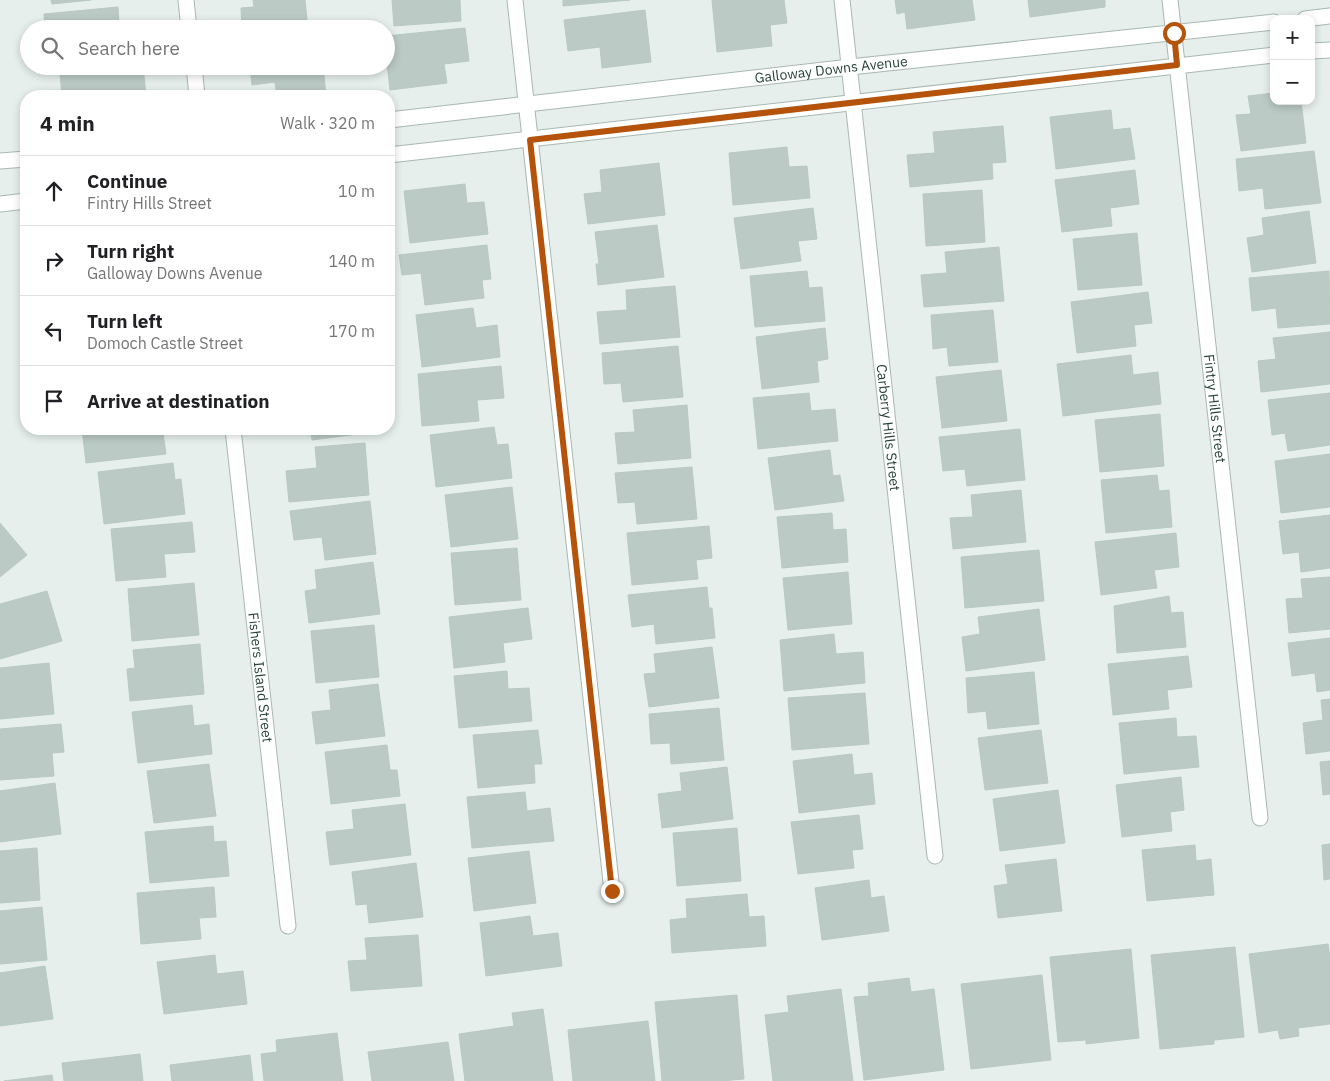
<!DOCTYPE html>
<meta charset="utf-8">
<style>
body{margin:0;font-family:"IBM Plex Sans",sans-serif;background:#f6f6f6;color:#202124}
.controls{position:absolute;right:15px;top:15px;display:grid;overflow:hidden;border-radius:10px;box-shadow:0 2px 8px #0003}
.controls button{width:45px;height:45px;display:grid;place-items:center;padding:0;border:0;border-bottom:1px solid #e0e0e0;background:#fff;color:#202124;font:25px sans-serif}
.stop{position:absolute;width:15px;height:15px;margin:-11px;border:4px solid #b45309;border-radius:50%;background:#fff}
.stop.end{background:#b45309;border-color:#fff;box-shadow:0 1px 5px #0008}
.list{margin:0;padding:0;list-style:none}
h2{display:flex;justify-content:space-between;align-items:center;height:65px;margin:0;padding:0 20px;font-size:21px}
h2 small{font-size:16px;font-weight:400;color:#757577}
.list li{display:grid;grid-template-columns:32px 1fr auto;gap:15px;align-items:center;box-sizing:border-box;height:70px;padding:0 20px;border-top:1px solid #e0e0e0}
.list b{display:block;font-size:19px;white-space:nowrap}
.list p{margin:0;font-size:16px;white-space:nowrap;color:#757577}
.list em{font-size:16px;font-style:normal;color:#757577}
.icon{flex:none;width:28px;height:28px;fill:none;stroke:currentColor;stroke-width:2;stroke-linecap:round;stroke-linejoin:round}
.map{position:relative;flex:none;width:1330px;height:1081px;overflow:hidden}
.search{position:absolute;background:#fff;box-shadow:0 2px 8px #0003;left:20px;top:20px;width:375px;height:55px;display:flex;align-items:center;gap:12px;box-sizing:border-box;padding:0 18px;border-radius:28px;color:#757577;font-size:19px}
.panel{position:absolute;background:#fff;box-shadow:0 2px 8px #0003;left:20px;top:90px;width:375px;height:345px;border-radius:20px}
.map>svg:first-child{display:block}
.building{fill:#bbcac4;stroke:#b8c9c2}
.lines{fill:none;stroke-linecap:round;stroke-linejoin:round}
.minor-casing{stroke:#a8b8b2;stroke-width:17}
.minor{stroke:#fff;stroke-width:15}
.route{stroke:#b45309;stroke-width:6}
.labels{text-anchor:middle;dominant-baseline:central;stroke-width:4;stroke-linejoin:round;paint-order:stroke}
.street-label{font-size:14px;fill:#24423a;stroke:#f7fbf9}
</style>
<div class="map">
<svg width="1330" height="1081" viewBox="0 0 1330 1081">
<rect width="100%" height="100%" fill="#e6efeb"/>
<path class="building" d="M 51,0 L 91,0 L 52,4 Z
M 253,0 L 305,0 L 308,29 L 242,29 L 241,8 L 254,7 Z
M 392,0 L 460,0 L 461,21 L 394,26 Z
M 563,0 L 630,0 L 563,6 Z
M 712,0 L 784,0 L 787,23 L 770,25 L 772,46 L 717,52 Z
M 895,0 L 972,0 L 975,20 L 907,29 L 905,12 L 897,14 Z
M 1028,0 L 1105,0 L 1105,7 L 1030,17 Z
M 118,7 L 119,26 L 137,24 L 137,29 L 45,29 L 44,14 Z
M 645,10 L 651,62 L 602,68 L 600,47 L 568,51 L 564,20 Z
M 465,28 L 469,61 L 444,64 L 447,83 L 390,90 L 386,54 L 386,36 Z
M 129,66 L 143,66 L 146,96 L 62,96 L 60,73 Z
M 250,66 L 323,66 L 326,96 L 277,96 L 275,82 L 252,85 Z
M 1274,93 L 1274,101 L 1301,101 L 1306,143 L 1241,151 L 1236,115 L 1251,114 L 1248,96 Z
M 1111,110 L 1113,130 L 1130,128 L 1135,159 L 1056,169 L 1050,117 Z
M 1003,126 L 1006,162 L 992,163 L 993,179 L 910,187 L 907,155 L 935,153 L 933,132 Z
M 787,147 L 789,167 L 807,166 L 810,198 L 733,205 L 729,153 Z
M 1314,151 L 1321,203 L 1265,209 L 1263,188 L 1239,191 L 1236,159 Z
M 659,163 L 665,215 L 588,224 L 584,194 L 602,192 L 600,170 Z
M 1135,170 L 1139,204 L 1110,208 L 1112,226 L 1062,232 L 1055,180 Z
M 465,184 L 467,203 L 484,202 L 488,234 L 410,243 L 404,191 Z
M 982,190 L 985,242 L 926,246 L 923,194 Z
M 813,208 L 817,239 L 798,241 L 801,261 L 741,269 L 734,218 Z
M 1309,211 L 1316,263 L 1252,272 L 1247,238 L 1264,235 L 1262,218 Z
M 657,225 L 664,277 L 598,285 L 596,264 L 599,264 L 595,232 Z
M 1137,233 L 1142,285 L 1078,290 L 1073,239 Z
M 487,245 L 491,279 L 482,280 L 484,298 L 425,305 L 421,273 L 402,275 L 399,255 Z
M 999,247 L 1004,301 L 924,307 L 921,275 L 947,273 L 945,252 Z
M 807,271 L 809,288 L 822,287 L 825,321 L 755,327 L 750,276 Z
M 1329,271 L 1330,324 L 1278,328 L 1276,308 L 1252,311 L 1249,278 Z
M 675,286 L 680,337 L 600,344 L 597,312 L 627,310 L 626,290 Z
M 1148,292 L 1152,323 L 1134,325 L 1136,346 L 1077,353 L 1071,302 Z
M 473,308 L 476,328 L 497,325 L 500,357 L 422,367 L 416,315 Z
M 993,310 L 998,362 L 949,366 L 947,347 L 933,349 L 931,315 Z
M 825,328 L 828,359 L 817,361 L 819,382 L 762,389 L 756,337 Z
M 1330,332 L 1330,384 L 1261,392 L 1258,361 L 1276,359 L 1273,338 Z
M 678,346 L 683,397 L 623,402 L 621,383 L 604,384 L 602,353 Z
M 1131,355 L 1133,375 L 1158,372 L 1161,404 L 1063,416 L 1057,364 Z
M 501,366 L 504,398 L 477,400 L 479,421 L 422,426 L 418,374 Z
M 1001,370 L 1007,421 L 942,428 L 936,377 Z
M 809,393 L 811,411 L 835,409 L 838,441 L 758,449 L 753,398 Z
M 1330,393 L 1330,445 L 1288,451 L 1285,433 L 1272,435 L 1268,400 Z
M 687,405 L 691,458 L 618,464 L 615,433 L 635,432 L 633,410 Z
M 1160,414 L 1164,466 L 1100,472 L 1095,420 Z
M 494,427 L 497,445 L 508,444 L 512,478 L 436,487 L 430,435 Z
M 82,429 L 179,429 L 180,431 L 163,433 L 166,454 L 86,463 Z
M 311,429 L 373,429 L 373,432 L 312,440 Z
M 1020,429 L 1025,480 L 967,486 L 965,469 L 943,471 L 939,437 Z
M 365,443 L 369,495 L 289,502 L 286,471 L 317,468 L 315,447 Z
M 830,450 L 833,476 L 840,475 L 844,501 L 775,510 L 768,458 Z
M 1330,454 L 1330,507 L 1281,513 L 1275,461 Z
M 173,463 L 175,480 L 181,479 L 185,514 L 104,524 L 98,472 Z
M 692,467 L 697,519 L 637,524 L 635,502 L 618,503 L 615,473 Z
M 1157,475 L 1159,491 L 1169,490 L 1172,527 L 1106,533 L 1101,480 Z
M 512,487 L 518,539 L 451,547 L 445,495 Z
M 1021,490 L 1026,542 L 953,549 L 950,518 L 973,517 L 971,495 Z
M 370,501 L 376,554 L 325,560 L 322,537 L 294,540 L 290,511 Z
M 832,513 L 833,530 L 846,529 L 848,562 L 782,568 L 777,517 Z
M 1330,515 L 1330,568 L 1301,572 L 1299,552 L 1283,554 L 1279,521 Z
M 192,522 L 195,552 L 164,554 L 166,577 L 116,581 L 111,529 Z
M 0,523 L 27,555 L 0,577 Z
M 709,526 L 712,558 L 696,560 L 698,579 L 632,585 L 627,533 Z
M 1176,533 L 1179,567 L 1154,570 L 1157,588 L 1101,595 L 1095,542 Z
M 517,548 L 521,600 L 455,605 L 451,553 Z
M 1039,550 L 1044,601 L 965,608 L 961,557 Z
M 373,562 L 380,614 L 309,623 L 305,591 L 317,589 L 315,570 Z
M 848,572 L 852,624 L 788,630 L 783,578 Z
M 1330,577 L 1330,629 L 1289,633 L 1286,599 L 1303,598 L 1301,579 Z
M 194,583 L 199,635 L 132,641 L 128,589 Z
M 707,587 L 709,608 L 712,608 L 715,638 L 656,644 L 654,624 L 632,627 L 628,595 Z
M 47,591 L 62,641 L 0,659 L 0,604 Z
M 1169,596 L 1171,613 L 1183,612 L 1186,647 L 1117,653 L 1114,606 Z
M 528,608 L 532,639 L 503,643 L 505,662 L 454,668 L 449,617 Z
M 1039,609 L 1045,660 L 966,671 L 962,637 L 980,634 L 978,617 Z
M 374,625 L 379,677 L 316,683 L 311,631 Z
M 834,634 L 836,654 L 863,652 L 865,683 L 784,691 L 780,640 Z
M 1330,638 L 1330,690 L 1317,692 L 1315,673 L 1292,676 L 1288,643 Z
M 200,644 L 204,694 L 130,701 L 127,669 L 135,668 L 133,650 Z
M 712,647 L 719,698 L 649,707 L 644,674 L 656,673 L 654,654 Z
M 1188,656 L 1192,687 L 1167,690 L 1169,709 L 1113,715 L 1108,664 Z
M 49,663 L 54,714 L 0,719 L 0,668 Z
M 507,671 L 508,689 L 529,688 L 532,721 L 459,728 L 454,676 Z
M 1034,672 L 1039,724 L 988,729 L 986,711 L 968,713 L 966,678 Z
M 378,684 L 385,736 L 316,744 L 312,712 L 331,710 L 329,690 Z
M 865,693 L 869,744 L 792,750 L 788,698 Z
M 1330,699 L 1330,751 L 1306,754 L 1303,723 L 1323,720 L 1321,700 Z
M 192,705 L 194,726 L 209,724 L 212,754 L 138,763 L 132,712 Z
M 719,708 L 724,760 L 671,764 L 670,743 L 651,744 L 649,714 Z
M 1176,718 L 1177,737 L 1196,736 L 1199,767 L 1124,774 L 1119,723 Z
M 61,724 L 64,752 L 52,753 L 54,776 L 0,780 L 0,729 Z
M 538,730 L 542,764 L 534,764 L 535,783 L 478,788 L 473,735 Z
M 1041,730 L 1048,783 L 985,790 L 978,738 Z
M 387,745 L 390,770 L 397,770 L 400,796 L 331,804 L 325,752 Z
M 852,754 L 854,775 L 872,773 L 875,804 L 799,813 L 793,761 Z
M 1330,761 L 1330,794 L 1323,795 L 1320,762 Z
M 209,764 L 216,816 L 154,823 L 147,771 Z
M 727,767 L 733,819 L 662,828 L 658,794 L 682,791 L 680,773 Z
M 1181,777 L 1184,810 L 1170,812 L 1172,831 L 1122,837 L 1116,785 Z
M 55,783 L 61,834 L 0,842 L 0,791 Z
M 1058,790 L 1065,843 L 1000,851 L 993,799 Z
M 525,792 L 527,811 L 550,808 L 554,841 L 472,848 L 467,797 Z
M 405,804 L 411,855 L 330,865 L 326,832 L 354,829 L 352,810 Z
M 859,815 L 863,849 L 852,850 L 854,868 L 798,874 L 791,822 Z
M 213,826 L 214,842 L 226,841 L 229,876 L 150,883 L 145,832 Z
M 737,828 L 741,881 L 677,886 L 673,833 Z
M 1330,844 L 1330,879 L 1324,880 L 1322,845 Z
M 1195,845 L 1196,861 L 1211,859 L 1214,895 L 1147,901 L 1142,850 Z
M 37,848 L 40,900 L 0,903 L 0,851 Z
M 529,851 L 536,903 L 474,911 L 468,858 Z
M 1056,859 L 1062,911 L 998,918 L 994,886 L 1008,884 L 1005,865 Z
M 416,863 L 423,917 L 369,923 L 367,904 L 356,905 L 352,872 Z
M 869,880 L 871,898 L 884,896 L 889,931 L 822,940 L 815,888 Z
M 214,887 L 216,917 L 199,918 L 201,939 L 141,944 L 137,893 Z
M 747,894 L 749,917 L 764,916 L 766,946 L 672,953 L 670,920 L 687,918 L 686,899 Z
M 42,907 L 47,960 L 0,964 L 0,911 Z
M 530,916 L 533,936 L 558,933 L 562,966 L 486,976 L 480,923 Z
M 418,935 L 422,986 L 351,991 L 348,961 L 367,960 L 365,938 Z
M 1328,944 L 1330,957 L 1330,1024 L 1298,1028 L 1299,1036 L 1280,1039 L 1278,1030 L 1259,1033 L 1249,954 Z
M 1235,947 L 1244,1037 L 1214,1040 L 1214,1044 L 1160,1049 L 1151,955 Z
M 1131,949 L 1139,1038 L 1086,1044 L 1086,1040 L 1058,1042 L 1050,957 Z
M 215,955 L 217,974 L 243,971 L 247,1004 L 164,1014 L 157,962 Z
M 45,966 L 53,1019 L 0,1026 L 0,973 Z
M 1042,975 L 1051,1060 L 971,1069 L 961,984 Z
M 909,978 L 911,992 L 934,989 L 944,1070 L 864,1080 L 854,997 L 869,996 L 868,983 Z
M 841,989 L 853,1081 L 773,1081 L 765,1015 L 789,1012 L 787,996 Z
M 737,995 L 744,1079 L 721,1081 L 662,1081 L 655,1002 Z
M 543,1009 L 553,1081 L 465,1081 L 459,1034 L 514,1026 L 512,1013 Z
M 648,1021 L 655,1081 L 573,1081 L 568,1030 Z
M 337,1033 L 343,1081 L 264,1081 L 261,1054 L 277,1052 L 276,1040 Z
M 448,1042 L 454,1081 L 372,1081 L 368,1052 Z
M 140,1054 L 143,1081 L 64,1081 L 62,1063 Z
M 250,1055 L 253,1081 L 172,1081 L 170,1065 Z
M 52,1075 L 53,1081 L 4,1081 Z"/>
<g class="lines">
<g class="minor-casing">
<g id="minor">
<path d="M 186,0 L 189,29"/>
<path d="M 515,0 L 612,891"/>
<path id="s1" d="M 842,0 L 935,856"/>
<path id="s2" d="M 1170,0 L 1260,818"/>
<path d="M 1305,19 L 1330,16"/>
<path d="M 1311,51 L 1330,50"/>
<path d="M 194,66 L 197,96"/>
<path id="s3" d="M 389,120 L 850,67 L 1274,22"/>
<path d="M 389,155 L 1274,55"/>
<path d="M 0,161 L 26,159"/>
<path d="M 0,204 L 26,201"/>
<path id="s4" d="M 233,429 L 288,926"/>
</g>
</g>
<use href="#minor" class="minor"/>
</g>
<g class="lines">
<path class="route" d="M 612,891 L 530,140 L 1177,65 L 1174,33"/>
</g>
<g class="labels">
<g class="street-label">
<text stroke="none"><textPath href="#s3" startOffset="445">Galloway Downs Avenue</textPath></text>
<text stroke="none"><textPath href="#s2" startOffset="411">Fintry Hills Street</textPath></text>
<text stroke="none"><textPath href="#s1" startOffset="430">Carberry Hills Street</textPath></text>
<text stroke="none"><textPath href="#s4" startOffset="250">Fishers Island Street</textPath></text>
</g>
</g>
</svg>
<div class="controls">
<button>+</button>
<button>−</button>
</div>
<div class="stop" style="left:1174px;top:33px"></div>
<div class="stop end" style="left:612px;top:891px"></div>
<div class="search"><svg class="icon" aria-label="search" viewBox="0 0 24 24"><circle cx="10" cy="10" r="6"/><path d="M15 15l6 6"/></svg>Search here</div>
<section class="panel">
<h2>4 min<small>Walk · 320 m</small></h2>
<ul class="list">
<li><svg class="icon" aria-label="ahead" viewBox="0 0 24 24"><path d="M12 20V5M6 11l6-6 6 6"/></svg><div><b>Continue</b><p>Fintry Hills Street</p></div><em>10 m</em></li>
<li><svg class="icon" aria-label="right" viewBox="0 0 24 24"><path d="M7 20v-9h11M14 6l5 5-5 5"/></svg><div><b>Turn right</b><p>Galloway Downs Avenue</p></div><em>140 m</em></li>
<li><svg class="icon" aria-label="left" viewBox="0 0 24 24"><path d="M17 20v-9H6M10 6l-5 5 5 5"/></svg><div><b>Turn left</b><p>Domoch Castle Street</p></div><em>170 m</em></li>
<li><svg class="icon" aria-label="arrive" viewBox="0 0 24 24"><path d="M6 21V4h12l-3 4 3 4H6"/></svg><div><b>Arrive at destination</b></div></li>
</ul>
</section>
</div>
